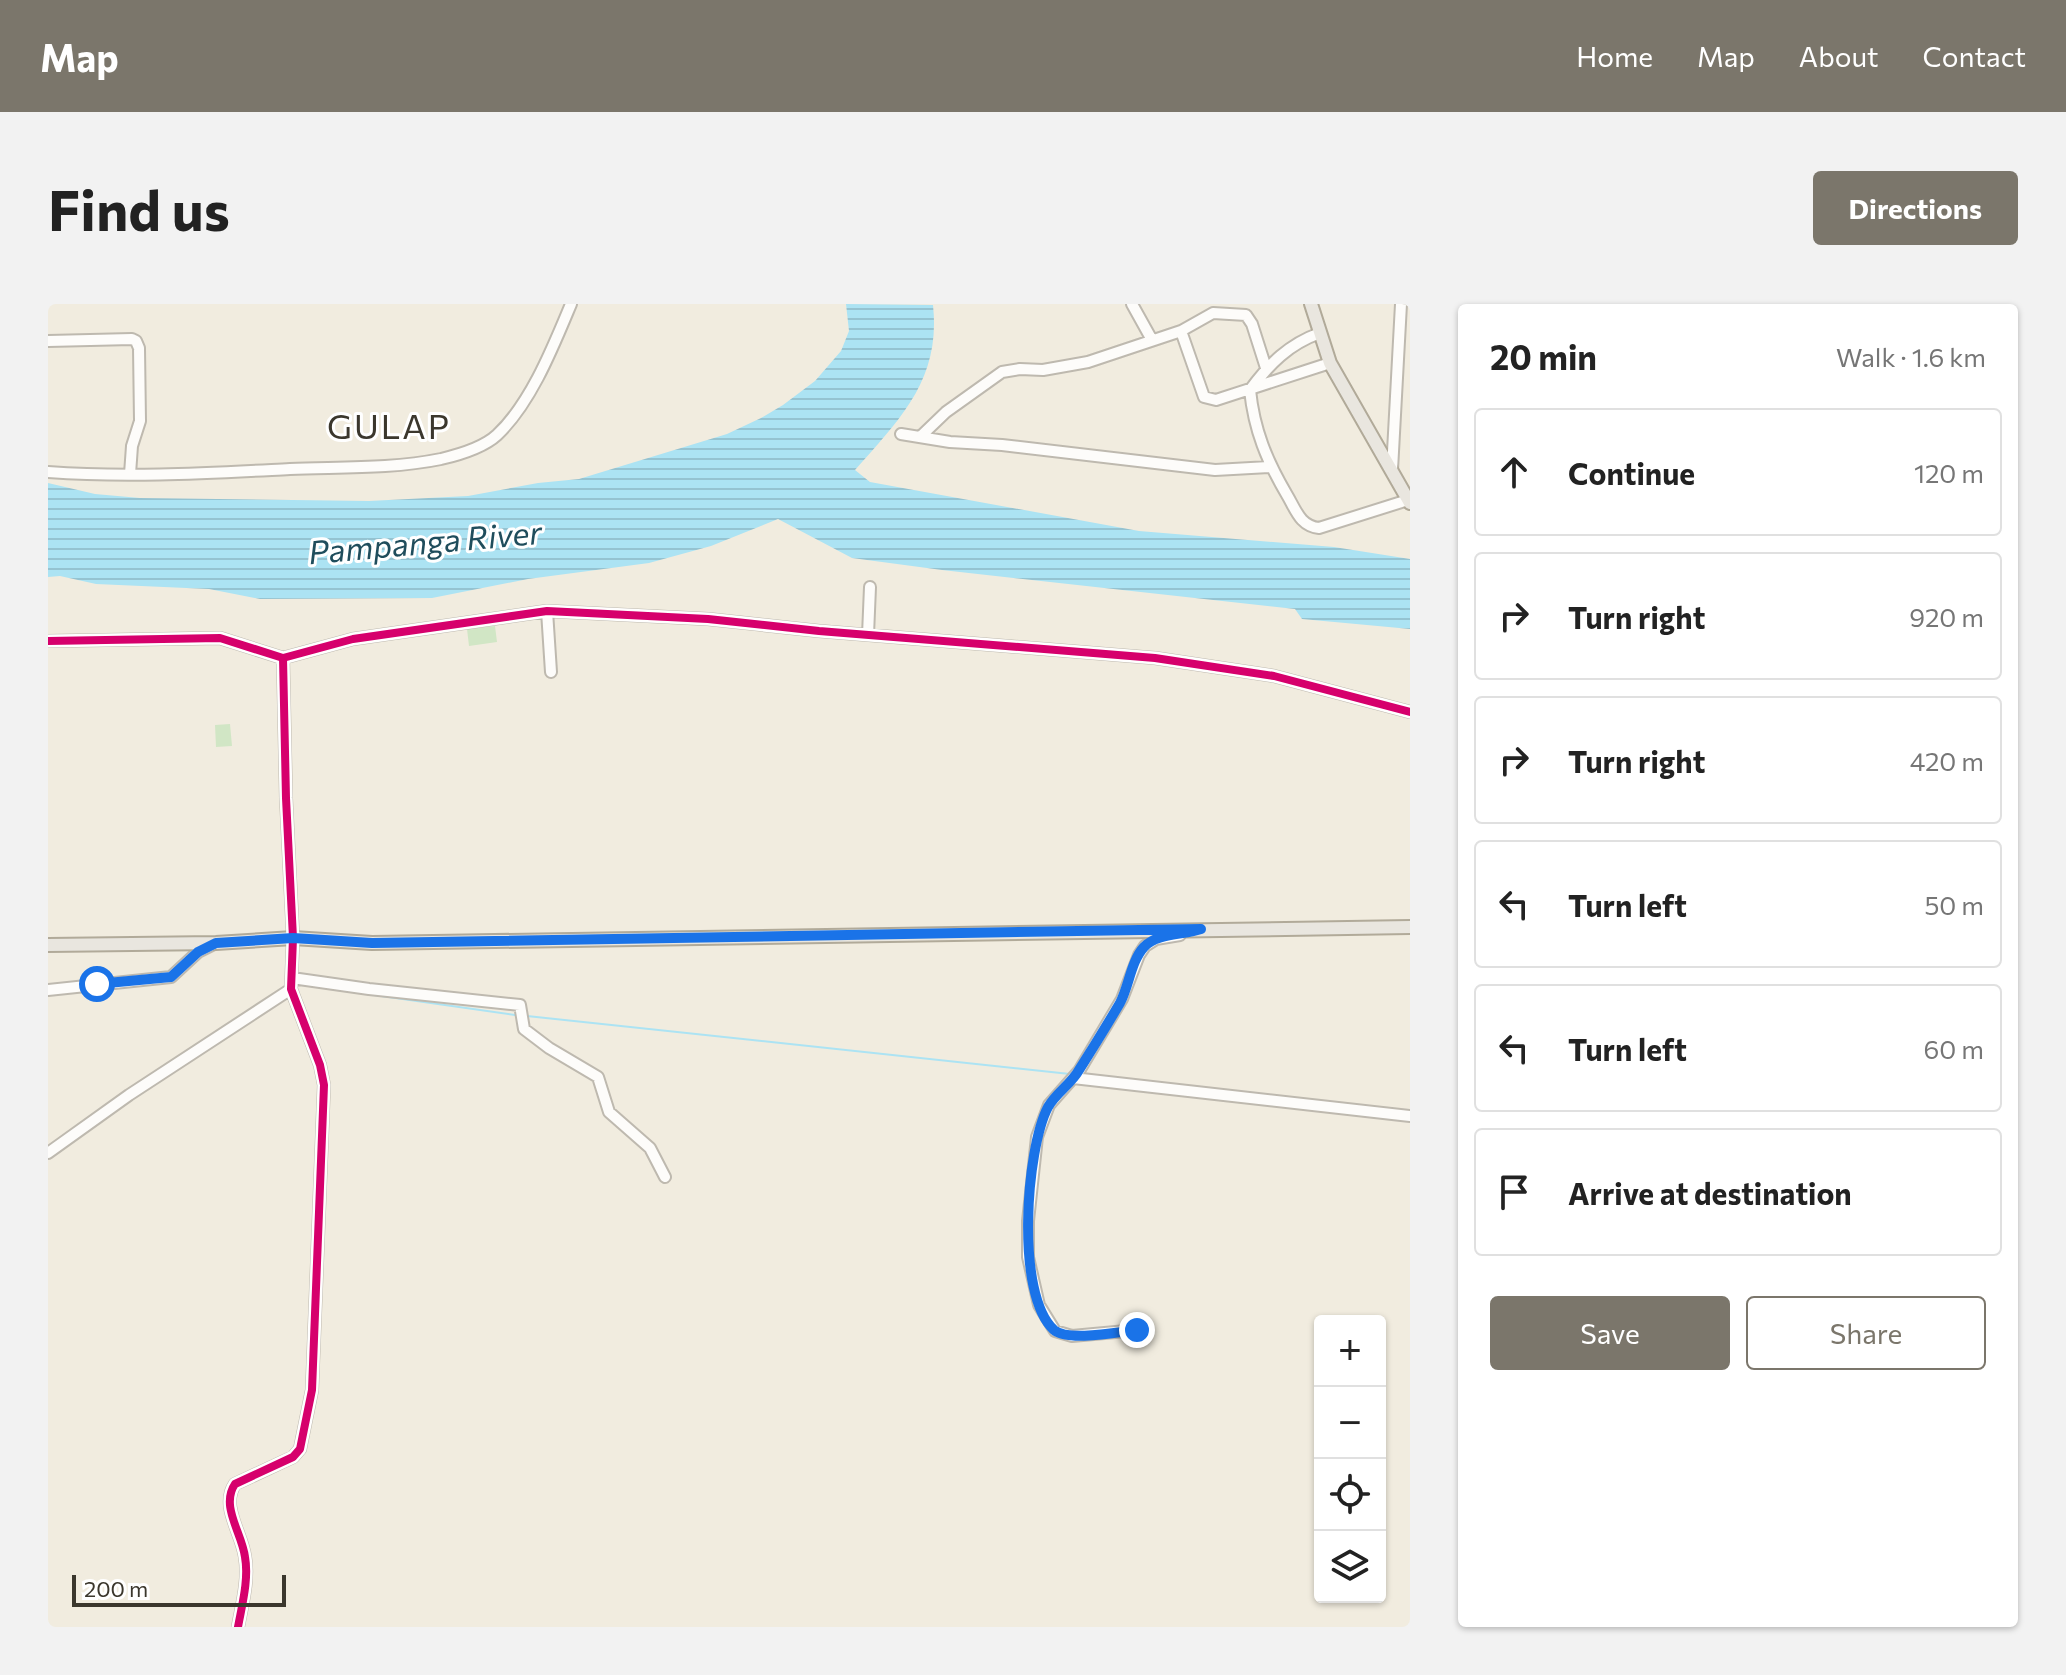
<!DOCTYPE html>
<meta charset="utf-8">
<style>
body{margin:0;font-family:Commissioner,sans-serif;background:#f2f2f2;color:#222}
.controls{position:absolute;right:24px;bottom:24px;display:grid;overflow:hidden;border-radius:8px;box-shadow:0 2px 6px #0004}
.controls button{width:72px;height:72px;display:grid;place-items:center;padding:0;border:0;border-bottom:2px solid #e0e0e0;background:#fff;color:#222;font:40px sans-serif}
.scale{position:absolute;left:24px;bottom:20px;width:214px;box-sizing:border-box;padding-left:8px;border:4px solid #3b372d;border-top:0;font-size:22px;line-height:28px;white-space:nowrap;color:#3b372d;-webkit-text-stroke:6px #fff;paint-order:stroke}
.stop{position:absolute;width:24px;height:24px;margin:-18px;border:6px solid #1a73e8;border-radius:50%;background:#fff}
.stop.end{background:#1a73e8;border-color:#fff;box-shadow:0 2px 8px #0008}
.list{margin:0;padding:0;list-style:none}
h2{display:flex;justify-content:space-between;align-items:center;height:104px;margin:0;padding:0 32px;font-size:34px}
h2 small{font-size:26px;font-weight:400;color:#767676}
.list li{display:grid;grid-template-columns:52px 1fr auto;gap:24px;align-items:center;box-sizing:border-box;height:128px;margin:0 16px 16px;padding:0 16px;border:2px solid #e0e0e0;border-radius:8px}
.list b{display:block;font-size:30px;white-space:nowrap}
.list em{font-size:26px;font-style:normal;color:#767676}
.actions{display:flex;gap:16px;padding:24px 32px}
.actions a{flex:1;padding:18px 0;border:2px solid #7b766b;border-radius:8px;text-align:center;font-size:28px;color:#7b766b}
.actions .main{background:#7b766b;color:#fff}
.icon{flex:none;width:44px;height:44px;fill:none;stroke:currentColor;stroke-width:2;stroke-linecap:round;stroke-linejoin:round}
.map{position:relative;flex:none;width:1362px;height:1323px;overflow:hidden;border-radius:8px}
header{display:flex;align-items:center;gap:48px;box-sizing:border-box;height:112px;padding:0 40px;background:#7b766b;color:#fff}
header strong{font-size:38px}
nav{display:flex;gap:44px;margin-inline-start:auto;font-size:28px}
.intro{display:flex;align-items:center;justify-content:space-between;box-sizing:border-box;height:192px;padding:0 48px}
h1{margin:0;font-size:56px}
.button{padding:20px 36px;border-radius:8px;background:#7b766b;color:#fff;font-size:28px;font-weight:700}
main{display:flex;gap:48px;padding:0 48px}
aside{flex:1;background:#fff;border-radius:8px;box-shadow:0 2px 6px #0004}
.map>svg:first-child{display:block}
.green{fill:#d1e6c5}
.water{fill:url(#water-rules)}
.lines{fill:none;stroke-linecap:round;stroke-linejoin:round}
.stream{stroke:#ace3f3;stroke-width:2}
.minor-casing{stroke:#beb9af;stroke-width:14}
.major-casing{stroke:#b1aa99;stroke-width:16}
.minor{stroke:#fdfcfa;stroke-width:10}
.major{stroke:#e9e6df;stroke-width:12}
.cycleway-casing{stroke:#fff;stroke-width:13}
.cycleway{stroke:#d6006c;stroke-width:8}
.route{stroke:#1a73e8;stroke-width:10}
.labels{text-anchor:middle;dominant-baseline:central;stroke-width:6;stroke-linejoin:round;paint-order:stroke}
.water-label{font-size:32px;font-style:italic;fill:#1f4d5c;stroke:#fff}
.quarter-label{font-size:34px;letter-spacing:2px;fill:#3b372d;stroke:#fff}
</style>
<header>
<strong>Map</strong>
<nav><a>Home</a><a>Map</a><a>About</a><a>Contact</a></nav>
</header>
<div class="intro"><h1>Find us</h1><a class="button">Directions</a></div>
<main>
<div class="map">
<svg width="1362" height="1323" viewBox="0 0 1362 1323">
<defs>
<pattern id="water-rules" width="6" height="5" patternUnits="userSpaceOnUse" patternTransform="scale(2)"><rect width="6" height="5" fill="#ace3f3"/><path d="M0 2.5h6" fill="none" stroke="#95c3d1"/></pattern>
</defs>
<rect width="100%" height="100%" fill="#f1ecdf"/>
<path class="green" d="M 447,322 L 449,338 L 421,342 L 419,325 Z
M 182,420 L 184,442 L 168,443 L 167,421 Z"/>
<path class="water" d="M 798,0 L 885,1 C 893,75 853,114 807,166 L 822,178 L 1091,227 L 1286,243 L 1362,255 L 1362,325 L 1254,315 L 1247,305 L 894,266 L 804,254 L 730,215 L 663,242 L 601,259 L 480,275 L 384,294 L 212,295 L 161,285 L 48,280 L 12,272 L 0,273 L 0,179 L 47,190 L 92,194 L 321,197 L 420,192 L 490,179 L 531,175 L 679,130 L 713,114 L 735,101 L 767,77 L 793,47 L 801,27 Z"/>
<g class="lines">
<path class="stream" d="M 249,680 L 467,711
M 479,712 L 1022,770
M 86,782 L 235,684"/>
<g class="minor-casing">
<path id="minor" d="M 1084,0 L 1104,36
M 1133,27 L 1165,9 L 1198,11 L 1204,20 L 1218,64
M 1272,29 C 1241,40 1221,60 1202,86 C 1206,126 1219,157 1239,191 C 1248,206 1252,222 1271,224 L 1360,196
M 0,37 L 84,35 L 88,37 L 91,44 L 92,117 L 84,142 L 82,170
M 853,130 L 902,138 L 954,141 L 1167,166 L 1221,163
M 873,132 L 898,108 L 954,68 L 972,65 L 995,66 L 1040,58 L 1133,27 L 1156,93 L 1168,96 L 1282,59
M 1344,166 L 1353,0
M 0,168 C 80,174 162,169 242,165 C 293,163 344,165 393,155 C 410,151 436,143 449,131 C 483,99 505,43 523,0
M 499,307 L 503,368
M 820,331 L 822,283
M 0,337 L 172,334 L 235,354 L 305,335 L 499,307 L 660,315 L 771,327 L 1107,354 L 1226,372 L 1362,408
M 244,674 L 321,685 L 472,701 L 476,725 L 501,744 L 550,773 L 561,808 L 602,844 L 617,873
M 0,686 L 123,673 L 150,648 L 166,640
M 1025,774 L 1362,812
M 0,849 L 81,791 L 243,685
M 1089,1026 L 1024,1032 L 1007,1027 L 991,1001 L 980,953 L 980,917 L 989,833 L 1001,801 L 1031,767 L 1074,695 L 1091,651 L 1097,642 L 1108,635 L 1132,631
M 190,1323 C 194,1301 201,1275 197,1253 C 194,1229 172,1202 187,1180 L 245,1153 L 252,1145 L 264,1086 L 276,781 L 272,761 L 243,685 L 245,634 L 238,494 L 235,354"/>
</g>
<g class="major-casing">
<path id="major" d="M 1263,0 L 1282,59 L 1362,199
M 0,641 L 168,639 L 245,634 L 324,639 L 1362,623"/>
</g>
<use href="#minor" class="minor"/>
<use href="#major" class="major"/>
<g class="cycleway-casing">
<path id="cycleway" d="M 0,337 L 172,334 L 235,354 L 305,335 L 499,307 L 660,315 L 771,327 L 1107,354 L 1226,372 L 1362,408
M 190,1323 C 194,1301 201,1275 197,1253 C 194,1229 172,1202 187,1180 L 245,1153 L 252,1145 L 264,1086 L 276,781 L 272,761 L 243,685 L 245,634 L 238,494 L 235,354"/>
</g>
<use href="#cycleway" class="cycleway"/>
</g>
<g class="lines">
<path class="route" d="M 49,680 L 123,673 L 150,648 L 168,639 L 245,634 L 324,639 L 1153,625 C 1136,631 1109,629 1096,643 C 1083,657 1081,682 1072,699 C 1059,721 1045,744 1031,766 C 1023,780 1008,789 1000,803 C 978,845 967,991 1006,1026 C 1020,1038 1070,1028 1089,1026"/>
</g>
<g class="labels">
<g class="water-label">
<text transform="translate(377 237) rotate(-5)">Pampanga River</text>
</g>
<g class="quarter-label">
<text x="341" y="121">GULAP</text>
</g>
</g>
</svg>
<div class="controls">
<button>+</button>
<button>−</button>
<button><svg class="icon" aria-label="locate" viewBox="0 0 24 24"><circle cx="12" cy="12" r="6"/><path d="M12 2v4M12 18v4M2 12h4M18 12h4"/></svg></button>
<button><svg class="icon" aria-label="layers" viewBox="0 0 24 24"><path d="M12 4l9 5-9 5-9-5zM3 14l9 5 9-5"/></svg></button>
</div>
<div class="scale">200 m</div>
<div class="stop" style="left:49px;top:680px"></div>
<div class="stop end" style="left:1089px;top:1026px"></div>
</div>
<aside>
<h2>20 min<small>Walk · 1.6 km</small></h2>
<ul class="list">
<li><svg class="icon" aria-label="ahead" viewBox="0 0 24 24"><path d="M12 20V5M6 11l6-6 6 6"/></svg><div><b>Continue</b></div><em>120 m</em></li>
<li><svg class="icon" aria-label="right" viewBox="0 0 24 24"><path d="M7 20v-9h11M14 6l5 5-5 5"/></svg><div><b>Turn right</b></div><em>920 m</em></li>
<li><svg class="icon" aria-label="right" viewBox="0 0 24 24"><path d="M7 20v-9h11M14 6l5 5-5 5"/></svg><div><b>Turn right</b></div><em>420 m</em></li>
<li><svg class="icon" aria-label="left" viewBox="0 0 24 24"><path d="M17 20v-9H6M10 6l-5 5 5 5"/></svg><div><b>Turn left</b></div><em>50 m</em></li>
<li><svg class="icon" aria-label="left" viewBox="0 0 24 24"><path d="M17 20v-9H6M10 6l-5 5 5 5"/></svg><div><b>Turn left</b></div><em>60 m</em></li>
<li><svg class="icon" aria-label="arrive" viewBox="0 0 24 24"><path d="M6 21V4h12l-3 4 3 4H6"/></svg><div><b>Arrive at destination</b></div></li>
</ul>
<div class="actions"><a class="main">Save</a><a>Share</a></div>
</aside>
</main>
